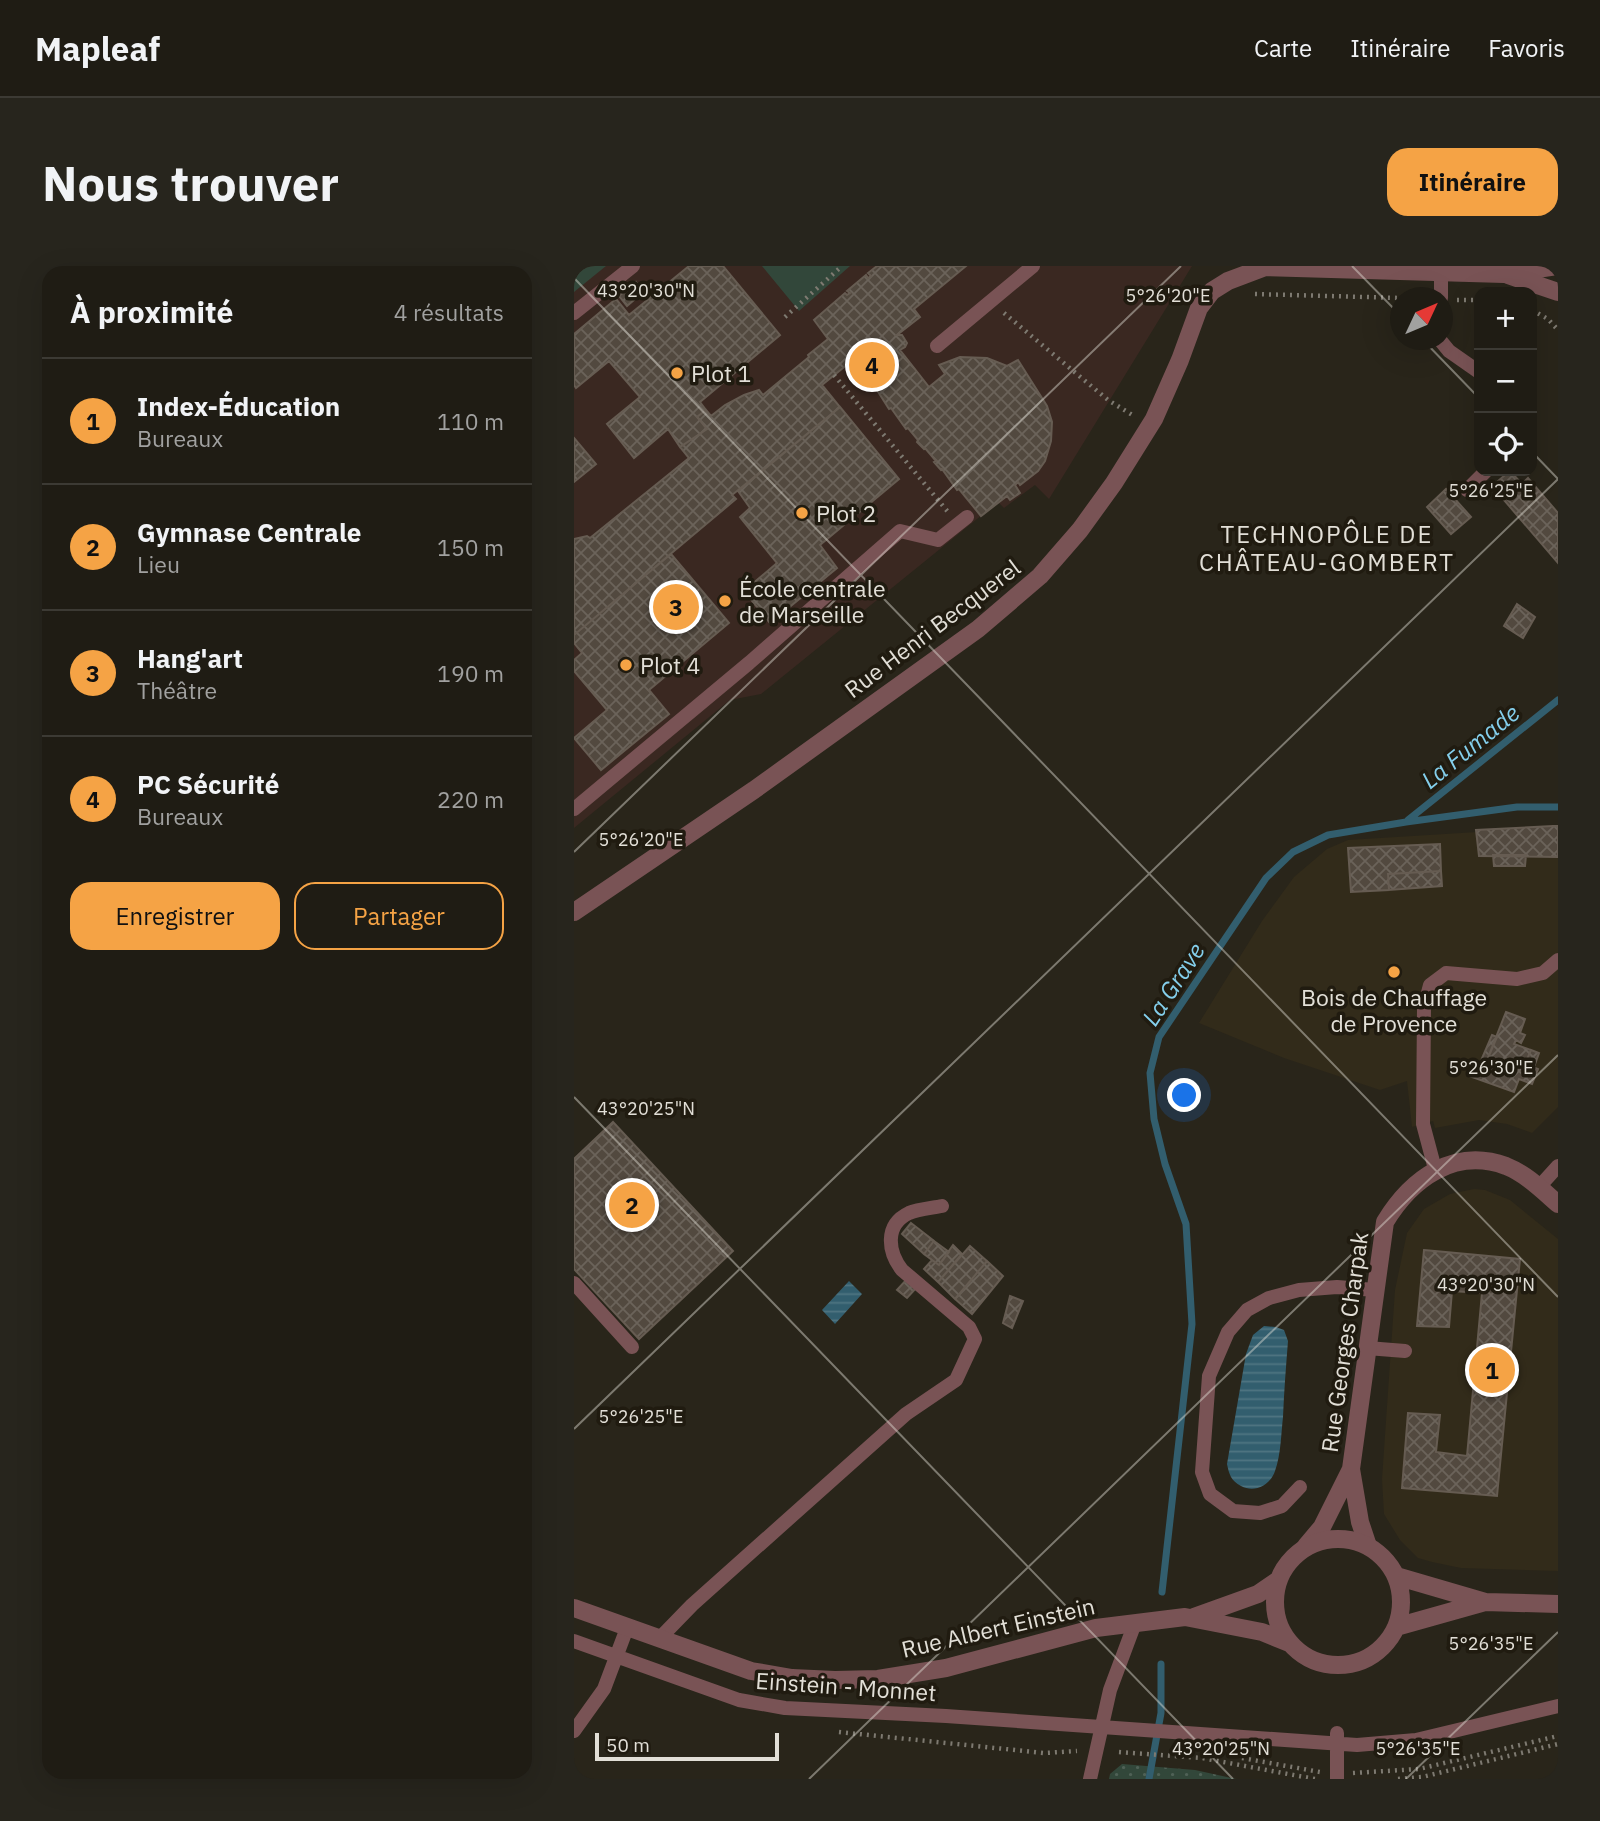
<!DOCTYPE html>
<html lang="fr">
<meta charset="utf-8">
<style>
body{margin:0;font-family:"IBM Plex Sans",sans-serif;background:#27251d;color:#f1f3f6}
.controls{position:absolute;right:21px;top:21px;display:grid;overflow:hidden;border-radius:14px;box-shadow:0 7px 28px #0002}
.controls button{width:63px;height:63px;display:grid;place-items:center;padding:0;border:0;border-bottom:2px solid #3c3a34;background:#1f1c14;color:#f1f3f6;font:35px sans-serif}
.compass{position:absolute;left:816px;top:21px;width:63px;height:63px;border-radius:50%;background:#1f1c14;box-shadow:0 7px 28px #0002;rotate:46deg}
.scale{position:absolute;left:21px;bottom:18px;width:184px;box-sizing:border-box;padding-left:7px;border:4px solid #e2dfd7;border-top:0;font-size:19px;line-height:24px;white-space:nowrap;color:#e2dfd7;-webkit-text-stroke:5px #201b10;paint-order:stroke}
.you{position:absolute;left:611px;top:830px;width:24px;height:24px;margin:-18px;border:5px solid #fff;border-radius:50%;background:#1a73e8;box-shadow:0 0 0 10px #1a73e833}
.badge{display:grid;place-items:center;width:46px;height:46px;border-radius:50%;background:#f5a345;color:#111;font-size:23px;font-weight:700}
.pin{position:absolute;translate:-50% -50%;border:4px solid #fff;box-shadow:0 2px 7px #0006}
.list{margin:0;padding:0;list-style:none}
h2{display:flex;justify-content:space-between;align-items:center;height:91px;margin:0;padding:0 28px;font-size:30px}
h2 small{font-size:23px;font-weight:400;color:#a1a1a0}
.list li{display:grid;grid-template-columns:46px 1fr auto;gap:21px;align-items:center;box-sizing:border-box;height:126px;padding:0 28px;border-top:2px solid #3c3a34}
.list b{display:block;font-size:26px;white-space:nowrap}
.list p{margin:0;font-size:23px;white-space:nowrap;color:#a1a1a0}
.list em{font-size:23px;font-style:normal;color:#a1a1a0}
.actions{display:flex;gap:14px;padding:21px 28px}
.actions a{flex:1;padding:16px 0;border:2px solid #f5a345;border-radius:21px;text-align:center;font-size:24px;color:#f5a345}
.actions .main{background:#f5a345;color:#111}
.icon{flex:none;width:38px;height:38px;fill:none;stroke:currentColor;stroke-width:2;stroke-linecap:round;stroke-linejoin:round}
.map{position:relative;flex:none;width:984px;height:1513px;overflow:hidden;border-radius:21px}
header{display:flex;align-items:center;gap:42px;box-sizing:border-box;height:98px;padding:0 35px;background:#1f1c14;border-bottom:2px solid #3c3a34}
header strong{font-size:33px}
nav{display:flex;gap:38px;margin-inline-start:auto;font-size:24px}
.intro{display:flex;align-items:center;justify-content:space-between;box-sizing:border-box;height:168px;padding:0 42px}
h1{margin:0;font-size:49px}
.button{padding:18px 32px;border-radius:21px;background:#f5a345;color:#111;font-size:24px;font-weight:700}
main{display:flex;gap:42px;padding:0 42px}
aside{flex:1;background:#1f1c14;border-radius:21px;box-shadow:0 7px 28px #0002}
.map>svg:first-child{display:block}
.built{fill:#322b1a}
.education{fill:#3a2821}
.green{fill:#32473a}
.park{fill:url(#park-dots)}
.water{fill:url(#water-rules)}
.lines{fill:none;stroke-linecap:round;stroke-linejoin:round}
.stream{stroke:#325e6e;stroke-width:7}
.building{fill:url(#building-cross-hatch);stroke:#665c52;stroke-width:2}
.path{stroke:#7e7a71;stroke-width:4.5;stroke-dasharray:2 5;stroke-linecap:butt}
.service{stroke:#795355;stroke-width:14}
.minor{stroke:#795355;stroke-width:18}
.tertiary{stroke:#795355;stroke-width:18}
.ticks{fill:none;stroke:#e2dfd7;stroke-width:2;stroke-opacity:0.45}
.poi-dot{fill:#f5a345;stroke:#201b10;stroke-width:2.5}
.labels{text-anchor:middle;dominant-baseline:central;stroke-width:7;stroke-linejoin:round;paint-order:stroke}
.poi-label{font-size:23px;fill:#e2dfd7;stroke:#201b10;text-anchor:start}
.street-label{font-size:23px;fill:#e2dfd7;stroke:#201b10}
.neighbourhood-label{font-size:24px;letter-spacing:2px;fill:#e2dfd7;stroke:#201b10}
.water-label{font-size:24px;font-style:italic;fill:#84cfec;stroke:#201b10}
.ticks-label{font-size:18px;text-anchor:middle;fill:#e2dfd7;stroke:#201b10;stroke-width:7;stroke-linejoin:round;paint-order:stroke}
</style>
<header>
<strong>Mapleaf</strong>
<nav><a>Carte</a><a>Itinéraire</a><a>Favoris</a></nav>
</header>
<div class="intro"><h1>Nous trouver</h1><a class="button">Itinéraire</a></div>
<main>
<aside>
<h2>À proximité<small>4 résultats</small></h2>
<ul class="list">
<li><span class="badge">1</span><div><b>Index-Éducation</b><p>Bureaux</p></div><em>110 m</em></li>
<li><span class="badge">2</span><div><b>Gymnase Centrale</b><p>Lieu</p></div><em>150 m</em></li>
<li><span class="badge">3</span><div><b>Hang'art</b><p>Théâtre</p></div><em>190 m</em></li>
<li><span class="badge">4</span><div><b>PC Sécurité</b><p>Bureaux</p></div><em>220 m</em></li>
</ul>
<div class="actions"><a class="main">Enregistrer</a><a>Partager</a></div>
</aside>
<div class="map">
<svg width="984" height="1513" viewBox="0 0 984 1513">
<defs>
<pattern id="park-dots" width="8" height="8" patternUnits="userSpaceOnUse" patternTransform="scale(1.75)"><rect width="8" height="8" fill="#32473a"/><path d="M2 2h.1M6 6h.1" fill="none" stroke="#4f6156" stroke-width="1.8" stroke-linecap="round"/></pattern>
<pattern id="water-rules" width="6" height="5" patternUnits="userSpaceOnUse" patternTransform="scale(1.75)"><rect width="6" height="5" fill="#325e6e"/><path d="M0 2.5h6" fill="none" stroke="#4f7582"/></pattern>
<pattern id="building-cross-hatch" width="8" height="8" patternUnits="userSpaceOnUse" patternTransform="scale(1.75)"><rect width="8" height="8" fill="#52493f"/><path d="M0 0l8 8M0 8l8-8" fill="none" stroke="#6b635a"/></pattern>
</defs>
<rect width="100%" height="100%" fill="#29251a"/>
<path class="built" d="M 984,561 L 984,841 L 958,867 L 933,858 L 905,854 L 861,862 L 859,855 L 838,861 L 833,815 L 806,824 L 710,792 L 625,757 L 688,655 L 720,611 L 753,583 L 774,574 Z
M 900,923 L 911,924 L 936,934 L 984,973 L 984,1305 L 887,1302 L 858,1296 L 844,1292 L 826,1274 L 810,1248 L 808,1213 L 821,1024 L 833,967 L 850,943 L 876,928 Z"/>
<path class="education" d="M 0,0 L 618,0 L 475,233 L 461,219 L 430,242 L 424,236 L 187,428 L 156,434 L 0,562 Z"/>
<path class="green" d="M 0,0 L 32,0 L 0,26 Z
M 188,0 L 276,0 L 225,45 Z"/>
<path class="park" d="M 548,1498 L 621,1504 L 662,1513 L 535,1513 L 536,1508 Z"/>
<path class="water" d="M 275,1015 L 288,1028 L 261,1058 L 248,1044 Z
M 690,1060 L 702,1061 L 710,1064 L 714,1075 C 712,1100 710,1126 709,1151 C 707,1168 707,1188 701,1205 C 696,1220 680,1227 667,1220 C 657,1215 655,1208 653,1198 L 672,1088 L 679,1069 Z"/>
<g class="lines">
<path class="stream" d="M 834,554 L 984,434
M 588,1326 L 618,1058 L 612,958 L 591,898 L 580,853 L 576,807 L 585,771 L 692,612 L 719,586 L 754,569 L 832,556 L 943,541 L 984,541
M 575,1513 L 587,1447 L 587,1398"/>
</g>
<path class="building" d="M 115,0 L 149,0 L 206,69 L 126,136 L 132,144 L 123,151 L 133,163 L 106,181 L 94,163 L 60,192 L 33,158 L 66,131 L 35,95 L 2,122 L 0,119 L 0,68 L 42,33 L 55,49 Z
M 303,0 L 392,0 L 340,43 L 346,51 L 323,69 L 328,69 L 333,77 L 331,81 L 326,84 L 355,121 L 371,108 L 365,99 L 386,91 L 413,92 L 433,100 L 444,94 L 473,140 L 478,156 L 477,175 L 471,195 L 464,205 L 446,219 L 444,216 L 441,219 L 446,227 L 436,234 L 433,230 L 407,250 L 385,223 L 383,224 L 368,203 L 367,204 L 360,196 L 362,195 L 351,182 L 350,183 L 343,176 L 344,174 L 334,162 L 332,163 L 317,142 L 315,143 L 301,121 L 298,123 L 282,98 L 278,102 L 274,98 L 248,119 L 266,141 L 158,229 L 162,233 L 0,369 L 0,273 L 13,270 L 16,272 L 115,192 L 106,181 L 133,163 L 123,151 L 132,144 L 137,150 L 151,139 L 170,129 L 185,124 L 189,129 L 235,91 L 234,89 L 254,73 L 240,54 L 271,27 L 273,29 L 276,27 L 273,25 L 292,9 L 294,12 L 297,10 L 294,7 Z
M 62,16 L 69,26 L 53,40 L 45,30 Z
M 266,141 L 325,213 L 246,279 L 263,302 L 196,357 L 170,325 L 203,297 L 166,251 L 176,242 L 164,225 Z
M 0,172 L 22,198 L 0,216 Z
M 936,205 L 948,218 L 954,212 L 984,247 L 984,297 L 918,220 Z
M 872,223 L 897,251 L 877,268 L 853,241 Z
M 97,288 L 155,357 L 75,424 L 95,448 L 27,504 L 0,472 L 33,444 L 0,405 L 0,394 L 8,387 L 0,377 L 0,369 Z
M 943,338 L 961,351 L 949,372 L 930,360 Z
M 979,560 L 984,560 L 984,591 L 905,590 L 902,564 Z
M 866,578 L 867,605 L 814,608 L 815,624 L 777,626 L 774,582 Z
M 919,589 L 952,589 L 951,600 L 920,600 Z
M 867,605 L 868,620 L 815,624 L 814,608 Z
M 932,746 L 951,753 L 946,767 L 951,769 L 947,777 L 942,774 L 940,778 L 957,784 L 951,798 L 964,803 L 958,818 L 945,813 L 940,826 L 895,810 L 901,795 L 911,799 Z
M 918,769 L 923,771 L 911,799 L 906,797 Z
M 957,784 L 965,787 L 960,801 L 951,798 Z
M 39,856 L 159,985 L 65,1073 L 0,1003 L 0,893 Z
M 337,957 L 360,975 L 350,988 L 328,968 Z
M 360,975 L 375,986 L 365,999 L 350,988 Z
M 379,979 L 388,988 L 364,1016 L 350,1003 L 358,994 L 365,999 Z
M 396,980 L 413,995 L 381,1033 L 364,1016 Z
M 850,984 L 946,993 L 923,1230 L 828,1222 L 834,1147 L 866,1149 L 862,1186 L 893,1190 L 908,1027 L 878,1025 L 875,1061 L 843,1060 Z
M 413,995 L 429,1010 L 398,1048 L 381,1033 Z
M 333,1013 L 343,1021 L 333,1032 L 323,1024 Z
M 436,1030 L 449,1035 L 438,1062 L 429,1057 Z"/>
<g class="lines">
<path class="path" d="M 681,28 L 827,32
M 883,34 L 905,34
M 958,44 L 974,53 L 984,64
M 430,47 L 534,134 L 560,150
M 211,51 L 268,0
M 260,109 L 374,246
M 265,1466 L 470,1487 L 503,1485
M 545,1486 L 628,1492 L 741,1513
M 668,1492 L 746,1506
M 779,1507 L 845,1503 L 984,1470
M 824,1513 L 848,1511 L 984,1478"/>
<path class="service" d="M 867,6 L 867,32
M 0,47 L 59,0
M 866,74 L 875,85 L 905,106
M 363,80 L 459,0
M 893,224 L 912,205
M 0,543 L 175,397 L 326,265 L 364,274 L 393,251
M 861,903 L 849,858 L 850,742 L 856,719 L 872,707 L 943,713 L 969,707 L 984,694
M 965,921 L 984,900
M 0,1017 L 58,1081
M 793,1082 L 831,1085
M 726,1221 L 708,1240 L 686,1247 L 659,1245 L 636,1228 L 628,1206 L 635,1110 L 654,1066 L 673,1044 L 695,1032 L 725,1024 L 763,1021 L 801,1024
M 85,1373 L 118,1339 L 332,1148 L 382,1114 L 401,1073 L 395,1061 L 328,1004 C 314,986 310,959 335,947 C 344,943 358,942 368,940
M 0,1375 L 165,1434 L 211,1442 L 372,1450 L 783,1479 L 842,1474 L 984,1440
M 0,1465 L 30,1423 L 53,1362
M 763,1467 L 763,1513
M 516,1513 L 536,1424 L 561,1357"/>
<path class="minor" d="M 934,9 L 984,26
M 0,646 L 180,524 L 404,363 L 466,310 L 506,264 L 540,217 L 580,153 L 606,94 L 625,42 L 638,25 L 654,15 L 691,1 L 930,8 L 984,0
M 732,1280 L 748,1261 L 777,1203
M 794,1280 L 786,1256 L 777,1203 L 811,956 C 837,913 880,881 932,900 C 952,908 968,924 984,938"/>
<path class="tertiary" d="M701 1336a63 63 0 1 1 126 0a63 63 0 1 1-126 0Z
M 822,1310 L 911,1336 L 984,1338
M 0,1342 L 177,1405 L 218,1412 L 261,1414 L 304,1413 L 372,1402 L 522,1362 L 611,1351 L 688,1366 L 715,1377
M 620,1351 L 684,1328 L 703,1315
M 822,1361 L 911,1336"/>
</g>
<path class="ticks" d="M 778,0 L 827,50M 0,9 L 10,0M 0,12 L 984,1031M 849,74 L 905,132M 958,186 L 984,213M 0,586 L 607,0M 0,831 L 659,1513M 0,1163 L 984,213M 235,1513 L 984,789M 832,1513 L 984,1366"/>
<g class="poi-dot">
<circle cx="103" cy="107" r="7"/>
<circle cx="228" cy="247" r="7"/>
<circle cx="151" cy="335" r="7"/>
<circle cx="52" cy="399" r="7"/>
<circle cx="820" cy="706" r="7"/>
</g>
<g class="labels">
<g class="poi-label">
<text x="117" y="107">Plot 1</text>
<text x="242" y="247">Plot 2</text>
<text x="165" y="322">École centrale<tspan x="165" dy="26">de Marseille</tspan></text>
<text x="66" y="399">Plot 4</text>
<text x="820" y="731" text-anchor="middle">Bois de Chauffage<tspan x="820" dy="26">de Provence</tspan></text>
</g>
<g class="street-label">
<text transform="translate(358 362) rotate(-37)">Rue Henri Becquerel</text>
<text transform="translate(770 1076) rotate(-82)">Rue Georges Charpak</text>
<text transform="translate(424 1361) rotate(-13)">Rue Albert Einstein</text>
<text transform="translate(272 1420) rotate(4)">Einstein - Monnet</text>
</g>
<g class="neighbourhood-label">
<text x="753" y="268">TECHNOPÔLE DE<tspan x="753" dy="28">CHÂTEAU-GOMBERT</tspan></text>
</g>
<g class="water-label">
<text transform="translate(896 480) rotate(-39)">La Fumade</text>
<text transform="translate(599 718) rotate(-57)">La Grave</text>
</g>
</g>
<g class="ticks-label">
<text x="72" y="31">43°20'30"N</text>
<text x="594" y="36">5°26'20"E</text>
<text x="917" y="231">5°26'25"E</text>
<text x="67" y="580">5°26'20"E</text>
<text x="917" y="808">5°26'30"E</text>
<text x="72" y="849">43°20'25"N</text>
<text x="912" y="1025">43°20'30"N</text>
<text x="67" y="1157">5°26'25"E</text>
<text x="917" y="1384">5°26'35"E</text>
<text x="647" y="1489">43°20'25"N</text>
<text x="844" y="1489">5°26'35"E</text>
</g>
</svg>
<div class="controls">
<button>+</button>
<button>−</button>
<button><svg class="icon" aria-label="locate" viewBox="0 0 24 24"><circle cx="12" cy="12" r="6"/><path d="M12 2v4M12 18v4M2 12h4M18 12h4"/></svg></button>
</div>
<svg class="compass" viewBox="-18 -18 36 36"><path d="M0-13l5 13h-10z" fill="#e53935"/><path d="M0 13l5-13h-10z" fill="#a1a1a0"/></svg>
<div class="scale">50 m</div>
<div class="you"></div>
<div class="pin badge" style="left:918px;top:1104px">1</div>
<div class="pin badge" style="left:58px;top:939px">2</div>
<div class="pin badge" style="left:102px;top:341px">3</div>
<div class="pin badge" style="left:298px;top:99px">4</div>
</div>
</main>
